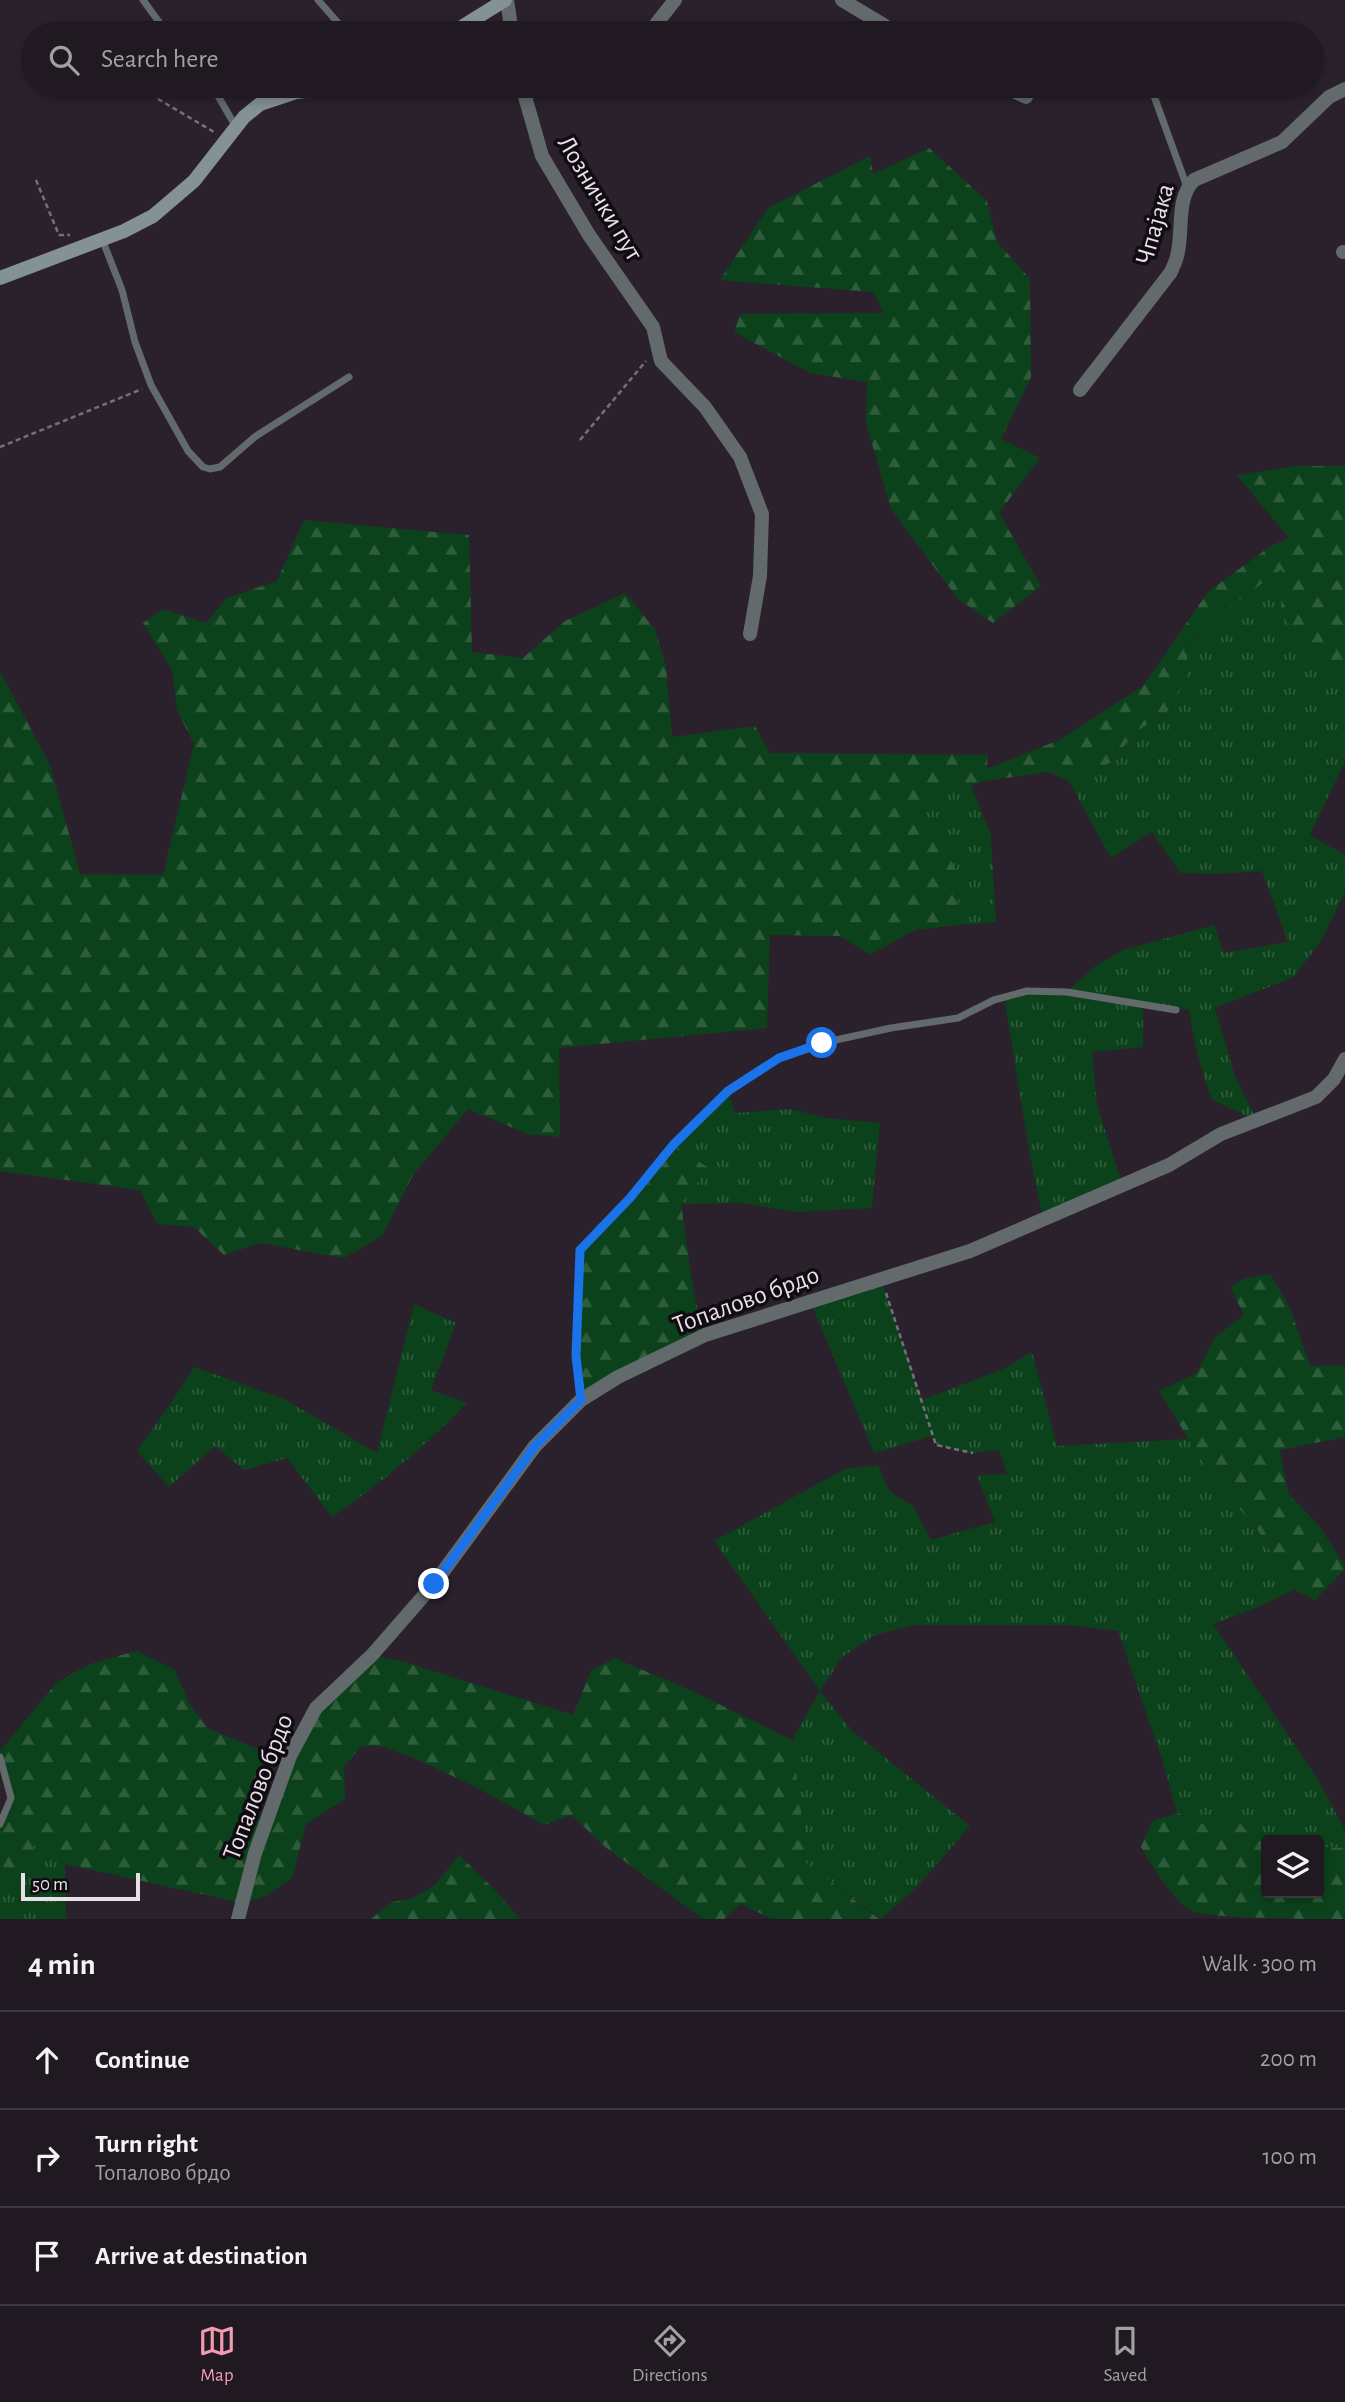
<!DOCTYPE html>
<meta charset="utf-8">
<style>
body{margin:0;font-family:"Alegreya Sans",sans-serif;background:#28222a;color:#f1f3f6}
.controls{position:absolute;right:21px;bottom:21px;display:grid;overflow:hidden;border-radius:7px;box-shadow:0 4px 10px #0003}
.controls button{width:63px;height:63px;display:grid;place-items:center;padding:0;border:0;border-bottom:2px solid #3d383f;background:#201921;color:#f1f3f6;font:35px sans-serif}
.scale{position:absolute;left:21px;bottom:18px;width:119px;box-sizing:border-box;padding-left:7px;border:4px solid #e7e0e8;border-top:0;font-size:19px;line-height:24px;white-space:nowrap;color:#e7e0e8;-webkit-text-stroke:5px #100c11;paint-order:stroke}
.stop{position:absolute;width:21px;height:21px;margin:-16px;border:5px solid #1a73e8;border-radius:50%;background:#fff}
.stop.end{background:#1a73e8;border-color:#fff;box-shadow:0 2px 7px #0008}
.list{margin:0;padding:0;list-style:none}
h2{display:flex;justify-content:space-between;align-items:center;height:91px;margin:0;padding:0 28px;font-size:30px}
h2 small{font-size:23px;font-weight:400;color:#a2a0a5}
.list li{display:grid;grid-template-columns:46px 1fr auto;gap:21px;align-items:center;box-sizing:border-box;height:98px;padding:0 28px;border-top:2px solid #3d383f}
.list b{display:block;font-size:26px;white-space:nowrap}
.list p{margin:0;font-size:23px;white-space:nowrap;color:#a2a0a5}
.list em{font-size:23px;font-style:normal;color:#a2a0a5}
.icon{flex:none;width:38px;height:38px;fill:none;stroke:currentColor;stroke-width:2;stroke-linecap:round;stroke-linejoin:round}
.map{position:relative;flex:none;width:1345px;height:1919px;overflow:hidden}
.search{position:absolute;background:#201921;box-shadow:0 4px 10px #0003;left:21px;right:21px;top:21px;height:77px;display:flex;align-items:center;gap:18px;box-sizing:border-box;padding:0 24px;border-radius:38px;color:#a2a0a5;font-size:26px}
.sheet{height:385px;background:#201921}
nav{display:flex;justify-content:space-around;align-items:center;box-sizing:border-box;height:98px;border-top:2px solid #3d383f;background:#201921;font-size:19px;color:#a2a0a5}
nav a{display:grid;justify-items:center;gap:4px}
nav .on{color:#f29ab0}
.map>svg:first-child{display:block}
.grass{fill:url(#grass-tufts)}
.forest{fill:url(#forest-firs)}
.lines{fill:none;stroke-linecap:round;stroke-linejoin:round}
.path{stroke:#776f79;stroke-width:2.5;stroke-dasharray:5 3.5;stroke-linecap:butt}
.lane{stroke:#626a6c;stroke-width:7}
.street{stroke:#626a6c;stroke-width:14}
.secondary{stroke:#849295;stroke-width:14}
.route{stroke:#1a73e8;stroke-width:9}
.labels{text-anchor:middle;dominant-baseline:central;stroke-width:7;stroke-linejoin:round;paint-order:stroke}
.street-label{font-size:26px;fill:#e7e0e8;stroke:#100c11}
</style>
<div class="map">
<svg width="1345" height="1919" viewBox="0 0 1345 1919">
<defs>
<pattern id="grass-tufts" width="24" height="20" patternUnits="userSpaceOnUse" patternTransform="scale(1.75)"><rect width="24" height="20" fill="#0c421b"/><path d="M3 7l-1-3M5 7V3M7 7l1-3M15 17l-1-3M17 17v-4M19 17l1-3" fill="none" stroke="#2f5d3c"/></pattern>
<pattern id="forest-firs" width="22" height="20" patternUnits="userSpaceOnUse" patternTransform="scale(1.75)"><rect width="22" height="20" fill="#0c421b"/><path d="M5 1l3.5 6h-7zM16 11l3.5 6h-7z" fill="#2f5d3c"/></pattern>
</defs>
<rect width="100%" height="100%" fill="#2a212c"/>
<path class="grass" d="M 1282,569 L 1281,609 L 1304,648 L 1332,670 L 1345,668 L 1345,761 L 1310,835 L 1345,855 L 1345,892 L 1322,939 L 1294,977 L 1215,1008 L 1235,1076 L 1257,1121 L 1211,1099 L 1197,1053 L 1189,1010 L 1143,1005 L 1143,1047 L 1092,1052 L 1097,1105 L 1121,1181 L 1043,1219 L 1030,1156 L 1004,997 L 1027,991 L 1067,992 L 1094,967 L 1123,950 L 1214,925 L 1224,953 L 1288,942 L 1262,871 L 1218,874 L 1180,873 L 1152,832 L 1111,858 L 1068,780 L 1110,763 L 1137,731 L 1174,707 L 1187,671 L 1187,647 L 1231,606 Z
M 971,785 L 991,836 L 996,922 L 958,925 L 957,871 L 916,801 Z
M 728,1091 L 735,1113 L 790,1109 L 826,1118 L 880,1123 L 872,1208 L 797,1212 L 741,1203 L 681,1204 L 673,1145 Z
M 881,1280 L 922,1400 L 1003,1369 L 1032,1352 L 1057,1446 L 1190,1439 L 1211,1476 L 1257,1529 L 1294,1590 L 1256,1608 L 1213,1624 L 1317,1778 L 1345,1830 L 1345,1848 L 1319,1847 L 1319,1840 L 1257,1840 L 1232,1816 C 1204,1832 1204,1823 1177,1813 L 1163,1762 L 1118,1631 L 1070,1625 L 913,1625 L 875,1635 L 842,1657 L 820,1691 L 851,1730 L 970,1826 L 917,1887 L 881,1919 L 805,1862 L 804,1834 L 792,1740 L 820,1691 L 714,1541 L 845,1469 L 878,1465 L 890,1492 L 913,1506 L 931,1540 L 995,1522 L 977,1475 L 1007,1474 L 999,1450 L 973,1453 L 936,1445 L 932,1436 L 874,1453 L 810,1301 Z
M 414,1304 L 456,1323 L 431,1390 L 467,1403 C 424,1447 382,1483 332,1517 L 287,1458 L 244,1470 L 215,1446 L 169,1487 L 137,1451 L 175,1397 L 194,1367 L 284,1399 L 377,1453 Z
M 45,1834 L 65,1864 L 66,1919 L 0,1919 L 0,1885 Z"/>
<path class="forest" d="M 929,148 L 987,201 L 997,242 L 1030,279 L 1031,377 L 1001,439 L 1040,458 L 999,513 L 1041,586 L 993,623 L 958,599 L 891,509 L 866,423 L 867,382 L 810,373 L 734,332 L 740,314 L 884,313 L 873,292 L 720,280 L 768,208 L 870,156 L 873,174 Z
M 1296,466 L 1345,466 L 1345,668 L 1332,670 L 1304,648 L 1281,609 L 1282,569 L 1231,606 L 1187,646 L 1187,670 L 1174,707 L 1137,731 L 1110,763 L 1068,780 L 1048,772 L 985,781 L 916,801 L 957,871 L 958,925 L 914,930 L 870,955 L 840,936 L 770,935 L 767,1028 L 559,1048 L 560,1137 L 527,1134 L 468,1109 L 413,1175 L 382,1236 L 344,1258 L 260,1243 L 224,1255 L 194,1227 L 157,1224 L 140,1190 L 0,1171 L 0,671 L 50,765 L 80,874 L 163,875 L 194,744 L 177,710 L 172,670 L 143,623 L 163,609 L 206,623 L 227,598 L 277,581 L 304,520 L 469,535 L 472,652 L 523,658 L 565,621 L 625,593 L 655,629 L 666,666 L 672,737 L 755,726 L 770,753 L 988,755 L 987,769 L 1059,740 L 1143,686 L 1208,592 L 1269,547 L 1289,538 L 1237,475 Z
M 673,1145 L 709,1168 L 681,1204 L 694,1294 L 705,1335 L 581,1400 L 576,1356 L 580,1250 Z
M 1270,1274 L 1290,1308 L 1310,1366 L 1345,1365 L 1345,1437 L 1280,1450 L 1288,1493 L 1320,1527 L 1345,1566 L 1345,1569 L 1315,1600 L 1294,1590 L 1257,1529 L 1211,1476 L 1159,1391 L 1197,1373 L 1214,1338 L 1244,1315 L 1230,1287 L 1243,1279 Z
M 136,1651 L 174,1669 L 189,1703 L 207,1728 L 265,1752 L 242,1824 L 268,1816 L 316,1708 L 372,1655 L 405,1662 L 573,1715 L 591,1671 L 614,1658 L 690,1690 L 792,1740 L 804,1834 L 805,1862 L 879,1919 L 772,1919 L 741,1904 L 724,1919 L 703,1919 L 604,1846 L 572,1815 L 544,1825 C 498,1798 434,1764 384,1747 C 377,1745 369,1746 362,1746 L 344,1766 L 345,1799 L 306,1824 L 292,1878 L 266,1896 L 242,1903 L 65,1864 L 45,1834 L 0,1885 L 0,1824 L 11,1798 L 0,1751 L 57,1682 L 90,1664 Z
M 1177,1813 C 1204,1823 1204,1832 1232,1816 L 1257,1840 L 1266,1842 L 1266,1893 L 1319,1893 L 1319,1847 L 1345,1848 L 1345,1919 C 1313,1919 1213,1919 1191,1911 C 1171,1898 1153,1867 1141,1847 L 1152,1821 Z
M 459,1855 L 496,1891 L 520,1919 L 371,1919 L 392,1902 L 411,1899 L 435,1885 Z"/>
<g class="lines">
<path class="path" d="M 136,86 L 214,132
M 36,180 L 59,235 L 70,235
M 580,440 L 646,361
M 0,447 L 142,389
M 886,1293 L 936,1445 L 973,1453"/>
<path class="lane" d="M 143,0 L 167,33
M 318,0 L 347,33
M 208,86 L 218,96 L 236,127
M 1154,96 L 1187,187
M 102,239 L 122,290 L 135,342 L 151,385 L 188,451 L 203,467 L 210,469 L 220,467 L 256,436 L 349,377
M 581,1400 L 576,1356 L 580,1250 L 630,1198 L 673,1145 L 728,1091 L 779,1058 L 822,1043 L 891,1028 L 958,1018 L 994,1000 L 1027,991 L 1067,992 L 1176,1010
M 0,1757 L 11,1798 L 0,1824"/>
<path class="street" d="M 507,0 L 512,33
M 842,0 L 897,33
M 649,33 L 675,0
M 522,86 L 542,156 L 589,235 L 653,327 L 661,361 L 705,407 L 740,457 L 762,514 L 760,576 L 750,634
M 522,86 L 587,86
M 1003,86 L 1026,97
M 1343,252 L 1345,252
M 1080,390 L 1171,272 C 1173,267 1176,261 1177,256 C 1184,231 1175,200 1194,180 L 1282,142 L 1329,97 L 1345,89
M 238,1919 L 255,1853 L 290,1756 L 316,1708 L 372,1655 L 434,1584 L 535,1446 L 581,1400 L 618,1377 L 705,1335 L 970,1251 L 1169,1165 L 1221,1134 L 1316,1097 L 1334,1079 L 1345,1059"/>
<path class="secondary" d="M 452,33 L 505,0
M 0,278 L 124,231 L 153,216 L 194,181 L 244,117 L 260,104 L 296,92 L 355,86"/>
</g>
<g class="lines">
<path class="route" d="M 434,1584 L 535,1446 L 581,1400 L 576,1356 L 580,1250 L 630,1198 L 673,1145 L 728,1091 L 779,1058 L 822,1043"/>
</g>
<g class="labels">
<g class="street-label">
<text transform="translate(600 198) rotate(59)">Лознички пут</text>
<text transform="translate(1155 224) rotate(-74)">Чпајака</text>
<text transform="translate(746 1300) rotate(-20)">Топалово брдо</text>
<text transform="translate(258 1787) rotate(-69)">Топалово брдо</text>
</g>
</g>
</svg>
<div class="controls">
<button><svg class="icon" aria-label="layers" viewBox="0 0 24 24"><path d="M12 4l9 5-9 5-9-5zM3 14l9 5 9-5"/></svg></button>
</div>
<div class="scale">50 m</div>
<div class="stop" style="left:822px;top:1043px"></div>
<div class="stop end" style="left:434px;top:1584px"></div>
<div class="search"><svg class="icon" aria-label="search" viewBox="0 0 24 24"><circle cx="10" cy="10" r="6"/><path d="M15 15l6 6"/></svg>Search here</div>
</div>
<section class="sheet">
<h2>4 min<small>Walk · 300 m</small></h2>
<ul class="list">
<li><svg class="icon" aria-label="ahead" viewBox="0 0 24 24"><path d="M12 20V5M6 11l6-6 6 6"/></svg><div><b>Continue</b></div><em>200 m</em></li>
<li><svg class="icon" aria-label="right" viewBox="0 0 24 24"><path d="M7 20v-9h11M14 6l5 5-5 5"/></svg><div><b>Turn right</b><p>Топалово брдо</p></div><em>100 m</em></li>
<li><svg class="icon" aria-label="arrive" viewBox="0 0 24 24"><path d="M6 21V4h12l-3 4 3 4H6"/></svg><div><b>Arrive at destination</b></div></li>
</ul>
</section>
<nav>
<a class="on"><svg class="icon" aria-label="map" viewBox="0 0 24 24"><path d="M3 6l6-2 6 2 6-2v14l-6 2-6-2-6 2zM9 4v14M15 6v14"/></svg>Map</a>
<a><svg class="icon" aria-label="directions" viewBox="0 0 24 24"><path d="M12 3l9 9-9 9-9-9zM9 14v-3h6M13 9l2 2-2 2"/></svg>Directions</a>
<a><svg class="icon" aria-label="saved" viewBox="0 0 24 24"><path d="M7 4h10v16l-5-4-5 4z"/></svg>Saved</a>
</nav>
